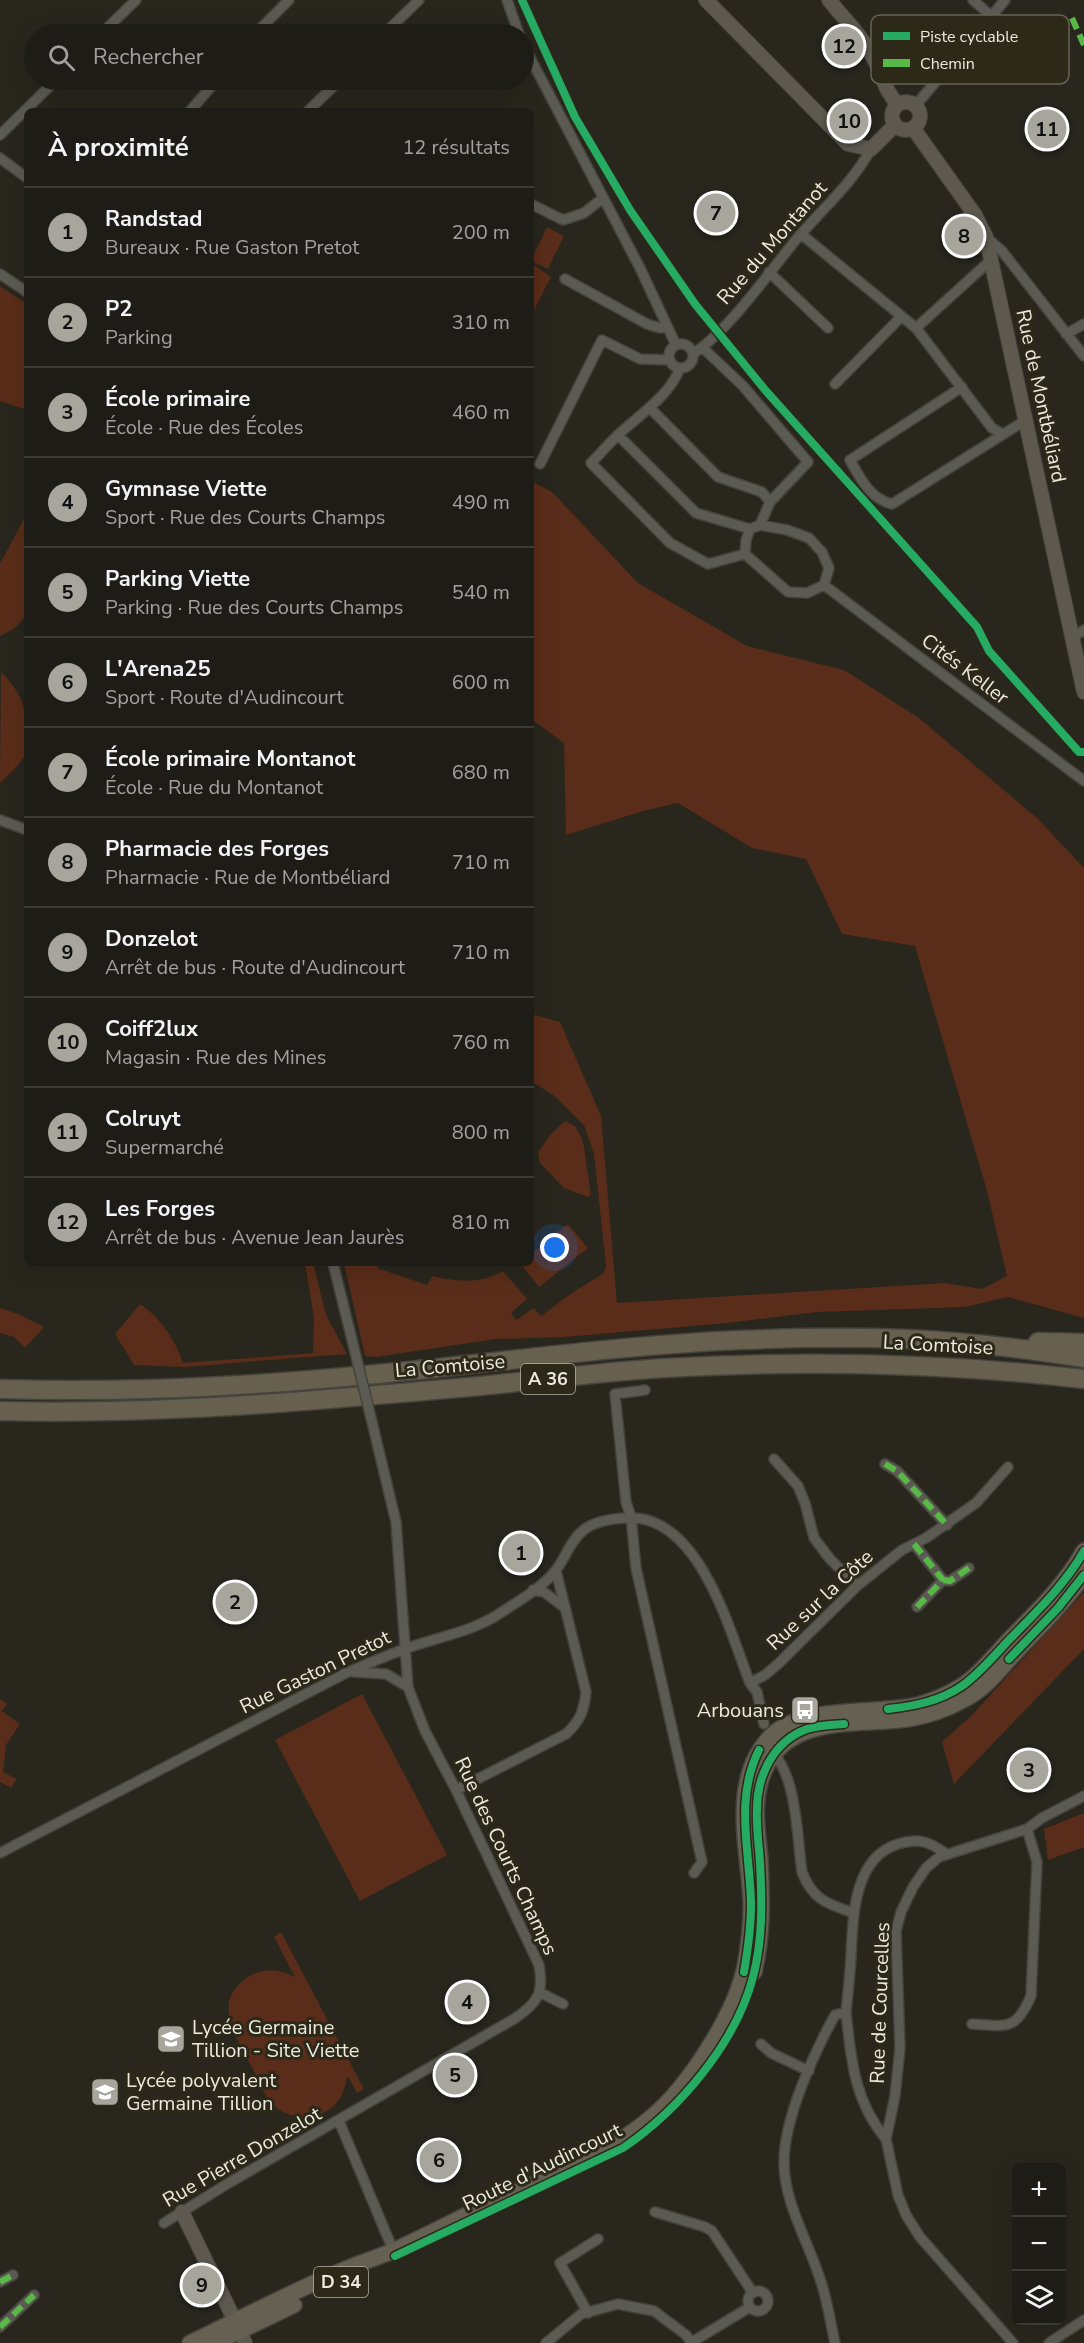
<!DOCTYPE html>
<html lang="fr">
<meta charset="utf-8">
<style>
body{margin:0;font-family:"Nunito Sans",sans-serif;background:#26251f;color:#f1f3f6}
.controls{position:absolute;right:18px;bottom:18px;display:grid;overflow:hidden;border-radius:9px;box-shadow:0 6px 24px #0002}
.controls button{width:54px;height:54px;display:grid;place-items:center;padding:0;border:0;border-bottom:2px solid #3c3a35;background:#1e1c16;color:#f1f3f6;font:30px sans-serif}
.you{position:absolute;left:555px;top:1248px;width:21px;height:21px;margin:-15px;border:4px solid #fff;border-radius:50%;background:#1a73e8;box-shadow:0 0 0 9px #1a73e833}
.badge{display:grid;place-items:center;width:39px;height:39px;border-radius:50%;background:#a7a59c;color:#111;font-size:20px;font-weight:700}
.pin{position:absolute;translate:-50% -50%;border:3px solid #fff;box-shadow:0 2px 6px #0006}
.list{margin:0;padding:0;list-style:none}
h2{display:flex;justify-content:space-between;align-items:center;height:78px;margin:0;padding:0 24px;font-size:26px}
h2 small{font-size:20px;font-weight:400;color:#a1a1a1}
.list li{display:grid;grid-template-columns:39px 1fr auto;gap:18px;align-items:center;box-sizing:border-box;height:90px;padding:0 24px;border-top:2px solid #3c3a35}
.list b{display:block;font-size:22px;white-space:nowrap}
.list p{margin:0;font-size:20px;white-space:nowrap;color:#a1a1a1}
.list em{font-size:20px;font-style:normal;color:#a1a1a1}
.icon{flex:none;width:33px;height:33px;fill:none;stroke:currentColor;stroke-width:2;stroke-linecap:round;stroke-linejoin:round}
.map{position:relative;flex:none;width:1084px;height:2343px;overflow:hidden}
.search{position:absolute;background:#1e1c16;box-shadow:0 6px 24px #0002;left:24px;top:24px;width:510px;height:66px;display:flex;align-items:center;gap:15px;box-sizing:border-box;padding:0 21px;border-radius:33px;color:#a1a1a1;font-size:22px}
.panel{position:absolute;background:#1e1c16;box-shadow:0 6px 24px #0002;left:24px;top:108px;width:510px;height:1158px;border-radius:9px}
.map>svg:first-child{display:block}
.green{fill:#592d19}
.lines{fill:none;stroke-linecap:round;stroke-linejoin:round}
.street-casing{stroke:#44433c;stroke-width:12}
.secondary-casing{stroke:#44433c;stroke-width:16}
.primary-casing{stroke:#44433c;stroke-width:18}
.highway-casing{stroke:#44433c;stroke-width:21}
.street{stroke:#5b5a53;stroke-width:9}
.secondary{stroke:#5d594f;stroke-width:14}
.primary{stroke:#666053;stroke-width:15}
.highway{stroke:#68604f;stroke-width:18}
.street-bridge-casing{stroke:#44433c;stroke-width:12;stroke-linecap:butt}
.street-bridge{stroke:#5b5a53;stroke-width:9}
.quiet{stroke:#58b947;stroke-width:6;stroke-dasharray:12 6;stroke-linecap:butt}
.cycleway-casing{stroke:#2c2919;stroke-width:11}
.cycleway{stroke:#26ab63;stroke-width:8}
.labels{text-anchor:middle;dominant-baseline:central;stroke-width:6;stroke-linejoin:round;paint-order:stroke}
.shield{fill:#2c2919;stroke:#b2b0a4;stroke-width:1.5}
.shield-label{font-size:18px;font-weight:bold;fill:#eceae0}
.street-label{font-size:20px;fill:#eceae0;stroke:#2c2919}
.poi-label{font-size:20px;fill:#eceae0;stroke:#2c2919;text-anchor:start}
.key{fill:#2c2919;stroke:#666355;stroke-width:1.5}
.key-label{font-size:16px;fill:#eceae0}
</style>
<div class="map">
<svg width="1084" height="2343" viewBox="0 0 1084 2343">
<rect width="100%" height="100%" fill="#28261d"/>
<path class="green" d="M 547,227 L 564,236 L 548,269 L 531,261 Z
M 531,263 L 551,277 L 531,316 Z
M 0,286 L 27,304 L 27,410 L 0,401 Z
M 531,481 L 552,492 L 638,583 L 747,646 L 844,670 L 919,718 L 1038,819 L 1084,868 L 1084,1318 L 1008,1297 L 965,1307 L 817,1312 L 727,1323 L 565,1337 L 496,1339 L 376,1357 L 365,1356 L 344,1263 L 378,1263 L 377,1268 L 427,1285 L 432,1276 C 458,1282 480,1284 503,1271 L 527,1299 L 511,1313 L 516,1320 L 534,1308 L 541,1316 L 572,1293 L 604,1273 L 606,1265 L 594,1154 L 584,1125 L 556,1097 L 531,1081 L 531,1014 L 560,1022 L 601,1116 L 617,1303 L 944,1283 L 982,1289 L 1007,1276 L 987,1191 L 915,946 L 842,934 L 806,859 L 752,848 L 678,803 L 643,811 L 566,835 L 564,743 L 531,719 Z
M 27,513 L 27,615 L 15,628 L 0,636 L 0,564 Z
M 1,672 C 21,692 27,708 27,736 C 27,740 28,746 27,750 C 23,762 9,775 0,783 Z
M 565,1121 L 575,1126 L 583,1141 L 591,1195 L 588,1197 L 564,1188 L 540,1163 L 538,1152 L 551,1134 Z
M 568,1224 L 588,1248 L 539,1287 L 520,1263 L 531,1263 L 531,1254 Z
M 305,1263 L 313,1263 L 326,1315 L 347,1354 L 183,1367 L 134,1365 L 115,1334 L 140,1304 C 160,1317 176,1341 183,1363 L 313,1353 L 314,1318 Z
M 0,1308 L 18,1314 L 44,1327 L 25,1348 L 14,1337 L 0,1333 Z
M 1084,1592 L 1084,1649 L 954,1784 L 942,1742 L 972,1715 Z
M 362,1694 L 447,1855 L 360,1901 L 275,1740 Z
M 0,1699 L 7,1704 L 2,1711 L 20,1724 L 6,1745 L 3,1772 L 17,1779 L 11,1788 L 0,1782 Z
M 1084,1813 L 1084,1847 L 1048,1860 L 1044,1829 Z
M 281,1932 L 364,2089 L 357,2093 L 348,2076 C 345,2085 344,2093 338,2101 C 323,2121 291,2122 273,2105 C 264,2097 259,2080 253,2069 C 238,2040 209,2002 248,1977 C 264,1967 279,1969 295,1977 L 274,1937 Z"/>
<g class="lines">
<g class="street-casing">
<path id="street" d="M 507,0 L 519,34
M 973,0 L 991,16
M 101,34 L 136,0
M 255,34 L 289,0
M 384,34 L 419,0
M 524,46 L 640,268 L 676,345
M 916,105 L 1005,0
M 190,111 L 217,80
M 308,111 L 340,80
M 0,135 L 56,80
M 0,158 L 27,178
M 531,204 L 563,220 L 584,213 L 603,198
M 801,234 L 916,328 L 992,428 L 1002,434
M 987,238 L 1002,251 L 1084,356
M 769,272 L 828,328
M 0,274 L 27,292
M 565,279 L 647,324 L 660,328 L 667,327
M 916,328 L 992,259
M 1066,334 L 1084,324
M669 356a12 12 0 1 1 24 0a12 12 0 1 1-24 0Z
M 703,348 L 743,386 L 808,462 L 770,502
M 693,354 C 729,330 767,275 795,241 C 821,210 852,184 871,149
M 680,368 C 670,395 641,414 620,433 C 610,442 601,453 591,463 L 670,543 L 708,564 L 745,554
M 835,384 L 901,317
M 962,387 L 850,460 C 860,478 870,499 892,504 L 1026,420
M 650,408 L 718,477 L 762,492 L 770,502 L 760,525
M 618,435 L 696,513 L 750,529 L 760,525 L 787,530 L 809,538 L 822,552 L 829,568 L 824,585 L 1084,781
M 540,464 L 602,340 L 640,359 L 670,360
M 750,529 L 746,540 L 745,554 L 788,592 L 807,593 L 824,585
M 1072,638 L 1084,630
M 0,820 L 27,830
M 333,1263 L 355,1352
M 645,1390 L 615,1394 L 626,1502 L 631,1517 L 636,1568 L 702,1862 L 694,1873
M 774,1459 L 798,1486 L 805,1503 L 814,1538 L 830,1559 L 857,1586
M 885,1464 L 897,1471 L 947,1525
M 914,1544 L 943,1580 L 917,1607
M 943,1580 L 950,1581 L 969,1568
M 533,1590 L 544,1592 L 564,1607
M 354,1672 L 386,1674 L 408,1687
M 750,1683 L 765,1675 L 778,1664 L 857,1586 L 902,1550 L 926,1538 L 976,1503 L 1008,1467
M 774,1754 C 797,1780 797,1837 802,1872 C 813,1900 827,1904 854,1913
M 456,1790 L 566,1734 C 580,1721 584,1711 586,1692 L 556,1571
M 0,1853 L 346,1673 C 365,1665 385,1656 405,1649 C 437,1637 473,1632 502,1612 C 520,1600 543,1587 556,1570 C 566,1557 571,1539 585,1529 C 596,1521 610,1519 624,1518 C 699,1511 729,1630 750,1683 L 757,1692 L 764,1724
M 541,1993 L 563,2004
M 846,2012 C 848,1993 850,1975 851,1956 C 853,1918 853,1858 898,1844 C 919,1838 928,1841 945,1853
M 972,2024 C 1007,2026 1016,2031 1031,1996 L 1037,1862 L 1027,1829
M 761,2044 L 771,2053 L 809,2071
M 339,2121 L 393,2250
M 655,2212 L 705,2227 L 712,2231 L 753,2293
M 164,2223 L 232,2181 L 514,2019 C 538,2003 544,1993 539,1965 L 456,1790 L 425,1731 L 408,1687 L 396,1522 L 371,1418
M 0,2282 L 13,2275
M748 2301a10 10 0 1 1 20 0a10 10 0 1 1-20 0Z
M 588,2313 L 560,2263 L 598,2239
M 0,2327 L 34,2295
M 692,2342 L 750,2307
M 546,2343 L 581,2314 L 618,2304 L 654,2311 L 686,2335 L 692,2343
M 835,2343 C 830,2321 827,2297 819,2276 C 807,2239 784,2202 784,2162 C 784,2118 814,2053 835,2015 L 846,2012 C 851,2059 854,2101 886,2139
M 1013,2343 L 920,2237 L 906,2215 L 898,2195 L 886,2139 L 895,2096 L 900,2048 L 896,1931 L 901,1912 L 913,1887 L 926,1868 L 939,1857 L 1027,1829 L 1042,1818 L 1084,1796
M 1049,2343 L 1084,2320"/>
</g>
<g class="secondary-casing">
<path id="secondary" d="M 706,0 L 848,144 L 871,149 L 895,125
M 829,0 C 844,19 863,37 874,59 C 883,75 884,91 898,104
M892 116a14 14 0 1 1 28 0a14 14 0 1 1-28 0Z
M 913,128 L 975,215 L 986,237 L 1084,692
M 182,2212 L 235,2321
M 240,2331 L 245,2343"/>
</g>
<g class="primary-casing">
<path id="primary" d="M 754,1972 C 763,1933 762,1900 760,1859 C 758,1835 753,1807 760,1783 C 776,1721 837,1724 887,1721 C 914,1720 942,1712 965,1699 C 985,1689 1000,1669 1015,1653 C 1039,1628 1064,1603 1084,1575
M 190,2343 C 242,2318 293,2291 346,2269 C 362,2262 379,2257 395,2250 C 429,2234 462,2217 496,2201 C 549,2176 608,2155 653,2116 C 690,2084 735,2014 745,1966 C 749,1944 752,1923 751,1900 C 748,1846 729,1779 771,1736 C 802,1704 877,1715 918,1705 C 933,1701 947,1695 960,1687 C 978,1676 993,1657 1008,1641 C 1035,1613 1065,1585 1084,1551
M 215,2343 L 294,2305"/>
</g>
<g class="highway-casing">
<path id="highway" d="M 1038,1342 L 1084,1343
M 0,1389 C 129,1393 259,1386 387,1373 C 505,1362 622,1345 741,1340 C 815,1337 891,1336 965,1343 C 1005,1346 1044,1352 1084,1358
M 0,1411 C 157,1415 313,1401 469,1387 C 534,1381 599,1372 664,1368 C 805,1360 944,1363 1084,1379"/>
</g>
<use href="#street" class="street"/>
<use href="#secondary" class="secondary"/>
<use href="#primary" class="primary"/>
<use href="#highway" class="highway"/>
<g class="street-bridge-casing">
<path id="street-bridge" d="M 355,1352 L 371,1418"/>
</g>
<use href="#street-bridge" class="street-bridge"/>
<path class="quiet" d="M 1072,18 L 1084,45
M 885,1464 L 897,1471 L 947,1525
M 914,1544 L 943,1580 L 917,1607
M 943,1580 L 950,1581 L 969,1568
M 0,2282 L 13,2275
M 0,2327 L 34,2295"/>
<g class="cycleway-casing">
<path id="cycleway" d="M 522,0 L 575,117 L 630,210 L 695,304 L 766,391 L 977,627 L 989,651 L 1079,752 L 1084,752
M 1009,1659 L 1058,1608 L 1084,1575
M 888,1709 C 915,1706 940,1701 962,1686 C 979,1674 993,1657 1008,1641 C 1035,1613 1065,1585 1084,1551
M 744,1972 C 748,1949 751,1927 751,1904 C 750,1850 734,1800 759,1750
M 395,2256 L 623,2148 C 679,2110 736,2043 753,1977 C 763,1939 762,1902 760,1863 C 759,1845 756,1827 757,1809 C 757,1775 774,1741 807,1729 C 819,1725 831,1725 844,1724"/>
</g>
<use href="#cycleway" class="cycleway"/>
</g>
<defs>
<g id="bus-square" transform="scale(1.5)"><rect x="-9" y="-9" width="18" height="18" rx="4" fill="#a7a59c" stroke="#2c2919"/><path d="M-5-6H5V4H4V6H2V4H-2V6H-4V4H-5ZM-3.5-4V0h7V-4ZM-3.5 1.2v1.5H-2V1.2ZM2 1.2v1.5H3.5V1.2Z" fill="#fff"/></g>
<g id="school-square" transform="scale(1.5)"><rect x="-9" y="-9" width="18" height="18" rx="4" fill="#a7a59c" stroke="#2c2919"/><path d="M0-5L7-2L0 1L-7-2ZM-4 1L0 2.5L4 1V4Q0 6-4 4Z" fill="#fff"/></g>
</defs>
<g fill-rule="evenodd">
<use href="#bus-square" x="805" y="1710"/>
<use href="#school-square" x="171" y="2039"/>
<use href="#school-square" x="105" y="2092"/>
</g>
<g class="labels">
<g class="shield">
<rect x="521" y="1364" width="54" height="30" rx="4.5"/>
<rect x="314" y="2267" width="54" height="30" rx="4.5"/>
</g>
<g class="shield-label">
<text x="548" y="1379">A 36</text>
<text x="341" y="2282">D 34</text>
</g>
<g class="street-label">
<text transform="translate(772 243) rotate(-49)">Rue du Montanot</text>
<text transform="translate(1041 396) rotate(78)">Rue de Montbéliard</text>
<text transform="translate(965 669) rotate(37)">Cités Keller</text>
<text transform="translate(938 1345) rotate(3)">La Comtoise</text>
<text transform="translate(450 1366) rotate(-5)">La Comtoise</text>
<text transform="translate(820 1600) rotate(-43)">Rue sur la Côte</text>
<text transform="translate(315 1672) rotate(-26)">Rue Gaston Pretot</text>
<text transform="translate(506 1856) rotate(65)">Rue des Courts Champs</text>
<text transform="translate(880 2003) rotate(-88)">Rue de Courcelles</text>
<text transform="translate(242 2157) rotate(-30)">Rue Pierre Donzelot</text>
<text transform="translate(542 2167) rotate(-26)">Route d'Audincourt</text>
</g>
<g class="poi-label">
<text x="784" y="1710" text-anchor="end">Arbouans</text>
<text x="192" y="2027">Lycée Germaine<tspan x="192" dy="23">Tillion - Site Viette</tspan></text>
<text x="126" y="2080">Lycée polyvalent<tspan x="126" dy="23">Germaine Tillion</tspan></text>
</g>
</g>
<rect x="871" y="15" width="198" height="69" rx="9" class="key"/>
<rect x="883" y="32" width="27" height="8" fill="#26ab63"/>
<rect x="883" y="59" width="27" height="8" fill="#58b947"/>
<g class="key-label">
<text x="920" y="42">Piste cyclable</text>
<text x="920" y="69">Chemin</text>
</g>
</svg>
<div class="controls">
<button>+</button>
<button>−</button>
<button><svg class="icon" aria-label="layers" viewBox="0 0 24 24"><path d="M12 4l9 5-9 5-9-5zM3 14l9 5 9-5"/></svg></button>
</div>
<div class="you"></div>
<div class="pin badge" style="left:521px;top:1553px">1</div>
<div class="pin badge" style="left:235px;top:1602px">2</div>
<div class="pin badge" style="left:1029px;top:1770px">3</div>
<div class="pin badge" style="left:467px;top:2002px">4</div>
<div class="pin badge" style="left:455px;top:2075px">5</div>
<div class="pin badge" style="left:439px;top:2160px">6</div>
<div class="pin badge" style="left:716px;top:213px">7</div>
<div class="pin badge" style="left:964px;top:236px">8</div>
<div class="pin badge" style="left:202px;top:2285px">9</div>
<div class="pin badge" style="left:849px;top:121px">10</div>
<div class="pin badge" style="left:1047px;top:129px">11</div>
<div class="pin badge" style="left:844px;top:46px">12</div>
<div class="search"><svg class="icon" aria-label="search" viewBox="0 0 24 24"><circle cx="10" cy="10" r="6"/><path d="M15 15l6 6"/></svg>Rechercher</div>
<section class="panel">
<h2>À proximité<small>12 résultats</small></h2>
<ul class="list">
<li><span class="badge">1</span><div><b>Randstad</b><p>Bureaux · Rue Gaston Pretot</p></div><em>200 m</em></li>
<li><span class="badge">2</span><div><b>P2</b><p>Parking</p></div><em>310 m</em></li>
<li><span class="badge">3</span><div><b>École primaire</b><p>École · Rue des Écoles</p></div><em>460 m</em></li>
<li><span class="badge">4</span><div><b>Gymnase Viette</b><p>Sport · Rue des Courts Champs</p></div><em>490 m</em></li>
<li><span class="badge">5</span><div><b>Parking Viette</b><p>Parking · Rue des Courts Champs</p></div><em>540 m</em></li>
<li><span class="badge">6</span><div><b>L'Arena25</b><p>Sport · Route d'Audincourt</p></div><em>600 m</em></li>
<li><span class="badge">7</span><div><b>École primaire Montanot</b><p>École · Rue du Montanot</p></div><em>680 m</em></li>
<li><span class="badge">8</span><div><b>Pharmacie des Forges</b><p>Pharmacie · Rue de Montbéliard</p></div><em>710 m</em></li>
<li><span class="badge">9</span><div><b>Donzelot</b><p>Arrêt de bus · Route d'Audincourt</p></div><em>710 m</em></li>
<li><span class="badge">10</span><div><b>Coiff2lux</b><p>Magasin · Rue des Mines</p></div><em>760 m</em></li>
<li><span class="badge">11</span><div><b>Colruyt</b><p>Supermarché</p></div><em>800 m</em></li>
<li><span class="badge">12</span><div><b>Les Forges</b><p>Arrêt de bus · Avenue Jean Jaurès</p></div><em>810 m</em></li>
</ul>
</section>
</div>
